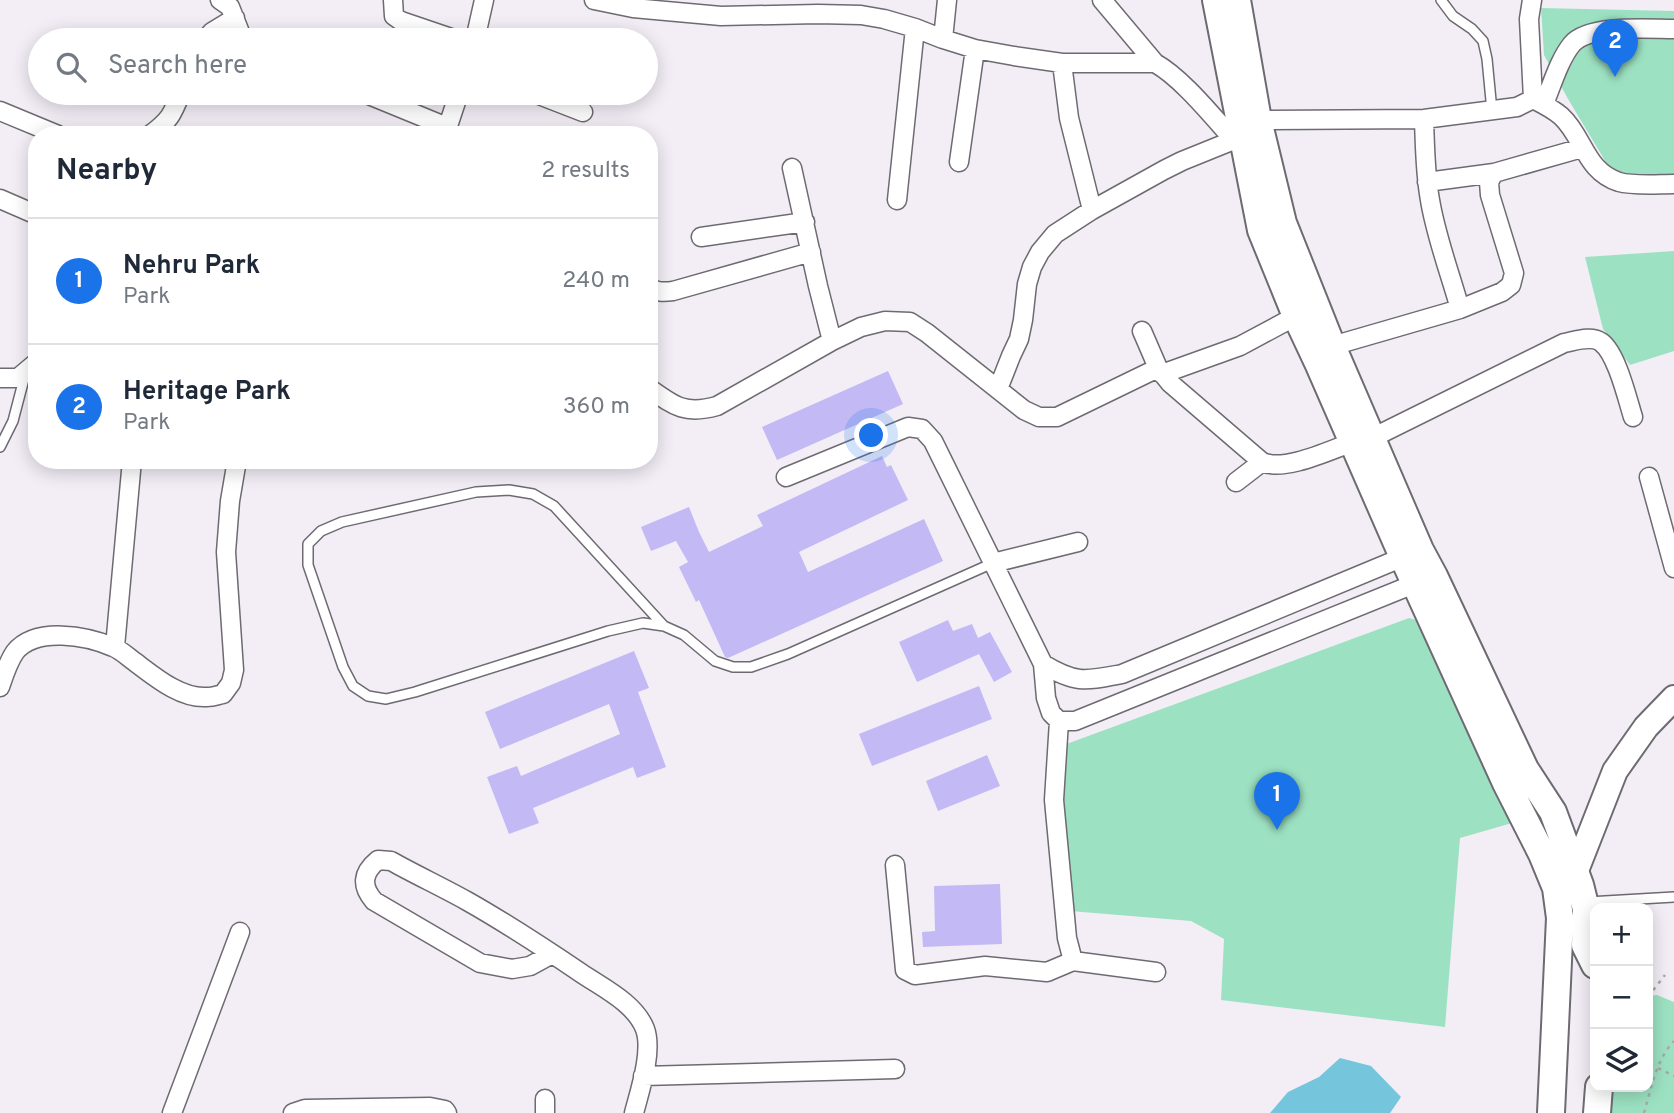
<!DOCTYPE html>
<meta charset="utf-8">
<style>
body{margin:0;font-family:Overpass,sans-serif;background:#f6f6f7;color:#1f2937}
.controls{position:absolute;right:21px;bottom:21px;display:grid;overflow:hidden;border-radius:14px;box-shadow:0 4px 18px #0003}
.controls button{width:63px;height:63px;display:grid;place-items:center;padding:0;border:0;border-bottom:2px solid #e0e1e3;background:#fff;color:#1f2937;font:35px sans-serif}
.you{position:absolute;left:872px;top:436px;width:24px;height:24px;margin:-18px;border:5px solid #fff;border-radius:50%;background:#1a73e8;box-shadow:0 0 0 10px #1a73e833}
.badge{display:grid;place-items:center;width:46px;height:46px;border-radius:50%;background:#1a73e8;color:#fff;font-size:23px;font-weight:700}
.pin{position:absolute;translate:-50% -58px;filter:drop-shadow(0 2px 4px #0008)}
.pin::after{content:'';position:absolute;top:37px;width:24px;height:21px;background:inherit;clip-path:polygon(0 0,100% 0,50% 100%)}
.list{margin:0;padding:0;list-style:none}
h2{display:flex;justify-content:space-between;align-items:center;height:91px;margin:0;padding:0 28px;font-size:30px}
h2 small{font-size:23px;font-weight:400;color:#747a83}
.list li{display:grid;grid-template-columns:46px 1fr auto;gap:21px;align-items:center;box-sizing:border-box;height:126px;padding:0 28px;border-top:2px solid #e0e1e3}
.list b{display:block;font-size:26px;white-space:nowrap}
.list p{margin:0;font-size:23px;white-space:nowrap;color:#747a83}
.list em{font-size:23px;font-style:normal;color:#747a83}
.icon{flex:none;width:38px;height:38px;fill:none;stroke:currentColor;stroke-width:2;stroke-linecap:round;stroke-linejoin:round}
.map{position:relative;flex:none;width:1674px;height:1113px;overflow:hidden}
.search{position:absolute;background:#fff;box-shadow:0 4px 18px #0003;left:28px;top:28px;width:630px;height:77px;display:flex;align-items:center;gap:18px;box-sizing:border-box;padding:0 24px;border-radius:38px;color:#747a83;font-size:26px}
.panel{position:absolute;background:#fff;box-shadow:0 4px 18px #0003;left:28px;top:126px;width:630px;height:343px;border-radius:28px}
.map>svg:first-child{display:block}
.green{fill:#9ce2c2}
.water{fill:#75c5dd}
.building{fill:#c2b9f5}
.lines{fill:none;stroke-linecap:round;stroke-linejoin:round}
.lane-casing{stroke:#6e6a71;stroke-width:12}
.street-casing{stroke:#6e6a71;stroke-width:21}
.secondary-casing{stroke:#6e6a71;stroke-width:28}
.primary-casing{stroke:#6e6a71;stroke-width:30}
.path{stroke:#aba7ad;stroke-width:2.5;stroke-dasharray:3.5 5;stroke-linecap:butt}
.lane{stroke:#fff;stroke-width:9}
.street{stroke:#fff;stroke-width:18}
.secondary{stroke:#fff;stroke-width:24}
.primary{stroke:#fff;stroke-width:26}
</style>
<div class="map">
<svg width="1674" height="1113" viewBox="0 0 1674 1113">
<rect width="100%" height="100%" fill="#f3eef6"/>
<path class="green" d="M 1541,8 L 1674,11 L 1674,179 L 1616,179 L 1568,99 L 1544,55 Z
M 1674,251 L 1674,351 L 1630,365 L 1603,329 L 1585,257 Z
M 1409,618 L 1427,623 L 1519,821 L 1460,838 L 1445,1027 L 1221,1000 L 1224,939 L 1191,921 L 1070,911 L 1061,746 Z
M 1657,995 L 1674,1002 L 1674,1113 L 1602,1113 L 1605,1087 L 1648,1087 L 1648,996 Z"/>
<path class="water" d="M 1340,1058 L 1371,1066 L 1401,1097 L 1390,1113 L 1270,1113 L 1288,1092 L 1319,1077 Z"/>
<path class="building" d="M 888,371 L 903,404 L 777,460 L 762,427 Z
M 882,456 L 887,467 L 891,465 L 908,500 L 799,552 L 808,572 L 924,519 L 943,561 L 728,658 L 725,657 L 699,600 L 696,602 L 679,567 L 688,562 L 676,541 L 651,551 L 641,527 L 689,507 L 699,532 L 709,552 L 763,526 L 757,515 Z
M 948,620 L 953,631 L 972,624 L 978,638 L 990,632 L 1012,672 L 994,682 L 979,654 L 917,682 L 899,642 Z
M 634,651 L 649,688 L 638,692 L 666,767 L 637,778 L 633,767 L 533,808 L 539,823 L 509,834 L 487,777 L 517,766 L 521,776 L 620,734 L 609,704 L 500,749 L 485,712 Z
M 979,686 L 992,719 L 872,766 L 859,734 Z
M 987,755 L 1000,786 L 938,811 L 926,781 Z
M 1000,884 L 1002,944 L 923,947 L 922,932 L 935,931 L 934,886 Z"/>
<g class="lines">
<g class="lane-casing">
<path id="lane" d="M 1441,0 L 1453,16 L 1472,29 L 1483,41 L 1487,59 L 1492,111
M 0,447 L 13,421 L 25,375
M 664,626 L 554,506 L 533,494 L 509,490 L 476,492 L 342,522 L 321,531 L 308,544 L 308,565 L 343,667 L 353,686 L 368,696 L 386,699 L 415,692 L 608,631 L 643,623 L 664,626 L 684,635 L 715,661 L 733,667 L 751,667 L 788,654 L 993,563
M 1588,902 L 1674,897"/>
</g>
<g class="street-casing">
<path id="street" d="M 220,0 L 230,7 L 243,40
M 393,0 L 394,16 L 401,21 L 457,40
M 594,0 L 633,8 L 721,16 L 818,14 L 861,15 L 884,19 L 915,28 L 943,39 L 975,49 L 1014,56 L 1062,63 L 1155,63 C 1182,78 1213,117 1234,140 L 1243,138
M 1102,0 L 1155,63
M 943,39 L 947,0
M 205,40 L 212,32 L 235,18
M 475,40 L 484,0
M 1062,63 L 1069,118 L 1092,210
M 364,93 L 447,127
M 534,93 L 583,112
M 1533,99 C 1543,104 1553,109 1561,116 C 1584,137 1585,171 1619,182 C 1633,186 1658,184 1674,184
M 1544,104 C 1552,85 1559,60 1572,44 C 1589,24 1648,29 1674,29
M 0,111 L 58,135
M 1424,119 C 1425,146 1425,173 1430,200 C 1436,237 1450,273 1460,309
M 1258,120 L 1424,119 L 1517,107 L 1533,99 L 1529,19 L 1532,0
M 150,135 C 170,120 172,115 181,93
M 445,135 L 459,93
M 959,162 L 975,49
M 792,168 L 818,286 L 832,341
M 1427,182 L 1494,173
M 0,199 L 37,215
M 897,200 L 915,28
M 701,237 L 805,222
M 649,286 C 655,293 665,292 673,291 L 811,252
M 1142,331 L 1158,368 L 1170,383 L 1262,462 C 1285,472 1330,450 1353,442
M 1332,346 L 1460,309 L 1502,292 L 1511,285 L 1514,273 L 1490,195 L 1489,182 L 1494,173 L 1582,148
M 1162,374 L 1240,346 L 1296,316
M 0,378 L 18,378 L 37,362
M 649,388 C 674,406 685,415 717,406 L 832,341 L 861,327 L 885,321 L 910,322 L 927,333 L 1024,410 L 1039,417 L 1057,417 L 1158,368
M 998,389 L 1011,356 L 1019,339 L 1023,320 L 1027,284 L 1032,267 L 1040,252 L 1055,234 L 1092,210 L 1164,170 L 1182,161 L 1234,140
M 1372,438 L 1564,343 C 1575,341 1591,335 1601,342 C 1617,354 1627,398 1633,417
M 786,477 L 908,427 L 922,429 L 933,441 L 1043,664 L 1046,698 L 1051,713 L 1059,721 L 1075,721 L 1424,580
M 1649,477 L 1674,568
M 1236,482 L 1262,462
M 993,563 L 1078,542
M 115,647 L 132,460
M 1043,664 C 1076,684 1085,681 1122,674 L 1413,553
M 0,687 C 4,675 8,662 15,652 C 36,626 87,636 113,647 C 121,650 128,657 135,662 C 155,677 181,699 207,697 C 213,697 218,695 223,694 L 231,683 L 234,670 L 226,552 L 230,501 L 237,460
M 1059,721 L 1054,800 L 1067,938 L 1073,961 L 1156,972
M 895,865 L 905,970 L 915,975 L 985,966 L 1047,972 L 1073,961
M 552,954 L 530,966 L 512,969 L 480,963 L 374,901 C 361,886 362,873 378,860 L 391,861 C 416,875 442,887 467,901 C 506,923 544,948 581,973 C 603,988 635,1003 645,1029 C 653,1051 640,1090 634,1113
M 643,1076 L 895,1069
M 172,1113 L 240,932
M 293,1113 L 305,1109 L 430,1107 L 445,1110 L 447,1113
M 545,1113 L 545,1099"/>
</g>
<g class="secondary-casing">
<path id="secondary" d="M 1575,873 L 1615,771 L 1646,727 L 1674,698"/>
</g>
<g class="primary-casing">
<path id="primary" d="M 1216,0 L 1261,230 L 1296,316 L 1319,365 L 1403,557 L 1506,783 L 1542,854 L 1556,888 L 1560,918 L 1551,1113
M 1237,0 L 1258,120 L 1283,223 L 1332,346 L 1420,550 L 1434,576 L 1525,769 L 1553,812 L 1580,885 L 1586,909 L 1585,945 L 1595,965
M 1597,1113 L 1599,1087"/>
</g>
<path class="path" d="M 1648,997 L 1665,975
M 1658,1068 L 1674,1076
M 1644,1113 C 1651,1089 1656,1060 1674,1041"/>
<use href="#lane" class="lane"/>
<use href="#street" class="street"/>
<use href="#secondary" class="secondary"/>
<use href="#primary" class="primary"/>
</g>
</svg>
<div class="controls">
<button>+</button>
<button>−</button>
<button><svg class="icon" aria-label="layers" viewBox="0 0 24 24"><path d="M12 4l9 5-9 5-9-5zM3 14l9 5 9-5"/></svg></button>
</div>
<div class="you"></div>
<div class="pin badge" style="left:1277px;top:830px">1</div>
<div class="pin badge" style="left:1615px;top:77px">2</div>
<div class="search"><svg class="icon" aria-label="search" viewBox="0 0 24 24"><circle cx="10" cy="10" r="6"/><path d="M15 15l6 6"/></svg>Search here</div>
<section class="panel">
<h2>Nearby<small>2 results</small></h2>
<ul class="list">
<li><span class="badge">1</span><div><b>Nehru Park</b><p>Park</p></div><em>240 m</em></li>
<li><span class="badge">2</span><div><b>Heritage Park</b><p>Park</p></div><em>360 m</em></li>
</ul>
</section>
</div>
